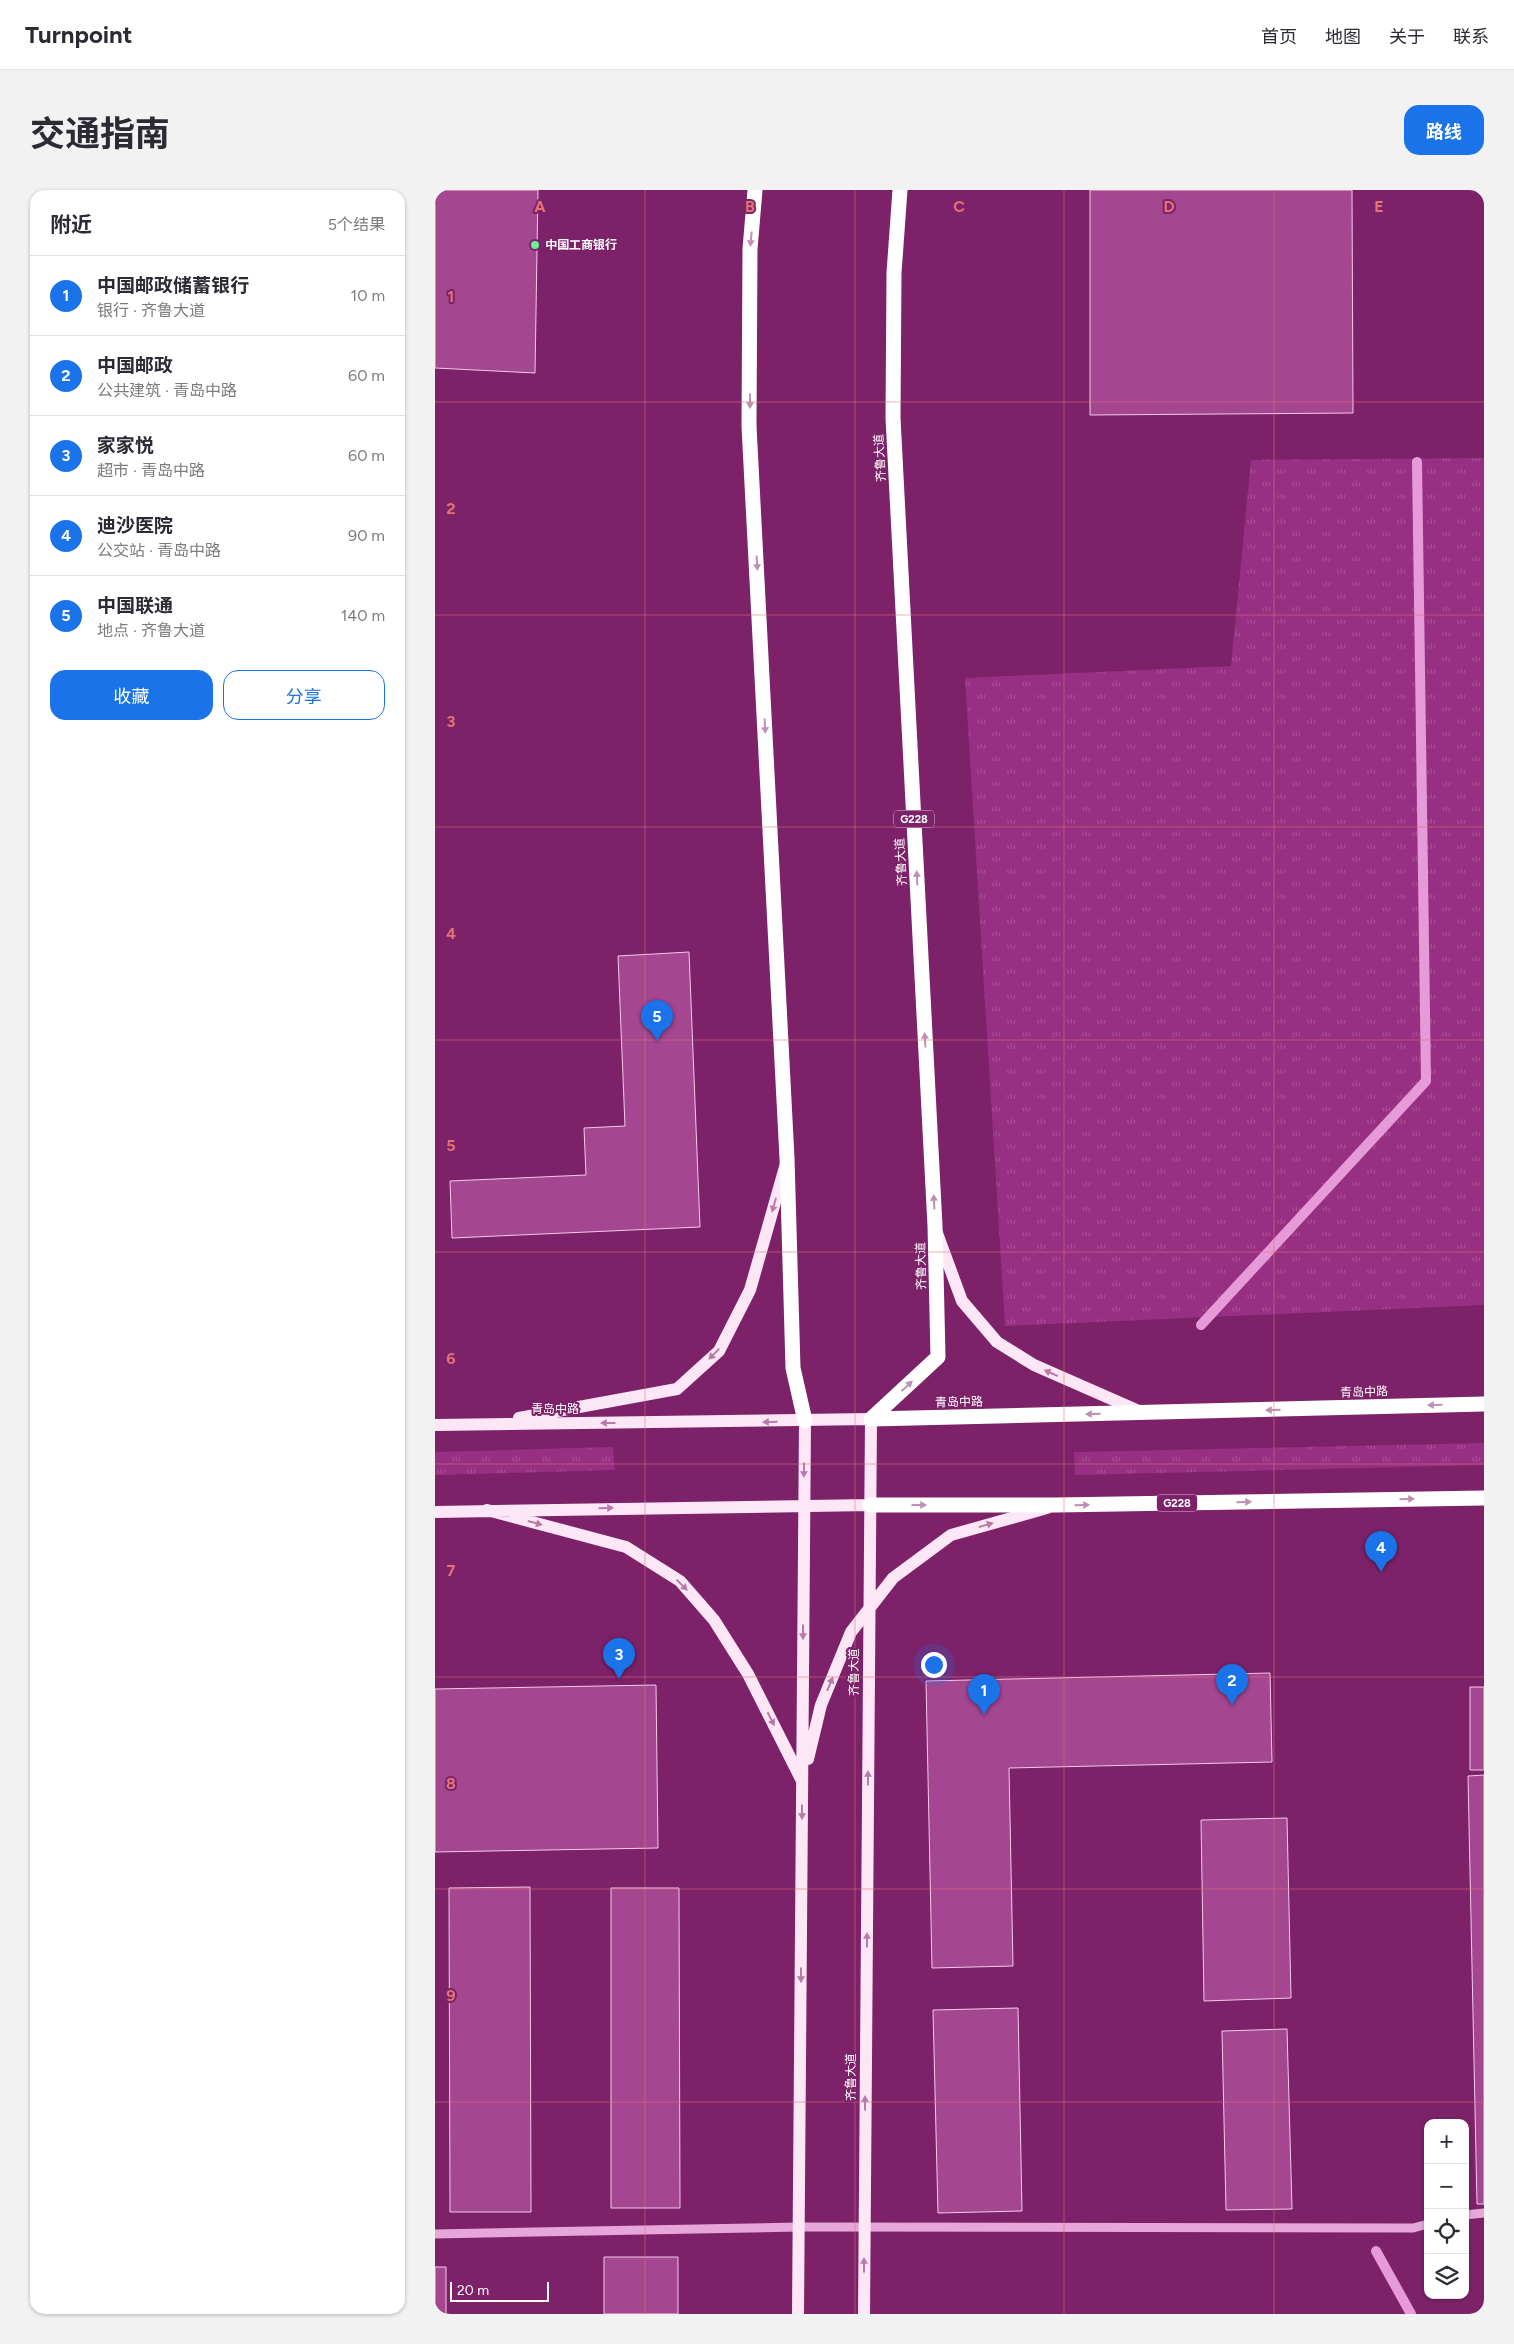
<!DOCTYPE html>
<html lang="zh">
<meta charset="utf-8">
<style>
body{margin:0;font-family:Figtree,"Noto Sans SC",sans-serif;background:#f2f2f3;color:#2b2b33}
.controls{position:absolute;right:15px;bottom:15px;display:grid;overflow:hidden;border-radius:10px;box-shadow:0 1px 4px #0004}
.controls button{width:45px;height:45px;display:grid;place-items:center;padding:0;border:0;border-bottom:1px solid #e1e1e2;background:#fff;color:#2b2b33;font:25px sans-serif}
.scale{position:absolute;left:15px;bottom:12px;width:99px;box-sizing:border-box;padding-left:5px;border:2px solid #fff;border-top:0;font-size:14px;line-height:18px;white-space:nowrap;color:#fff;-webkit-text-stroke:4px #7d2269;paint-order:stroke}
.you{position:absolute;left:498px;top:1474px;width:18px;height:18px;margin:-12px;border:4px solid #fff;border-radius:50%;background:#1a73e8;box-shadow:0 0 0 8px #1a73e833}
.badge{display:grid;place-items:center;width:32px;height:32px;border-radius:50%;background:#1a73e8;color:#fff;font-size:16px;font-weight:700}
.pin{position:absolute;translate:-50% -41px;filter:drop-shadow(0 1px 2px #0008)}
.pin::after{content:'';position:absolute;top:26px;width:18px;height:15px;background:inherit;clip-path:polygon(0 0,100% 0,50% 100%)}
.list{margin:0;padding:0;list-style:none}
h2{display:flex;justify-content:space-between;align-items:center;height:65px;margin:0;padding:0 20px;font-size:21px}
h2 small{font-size:16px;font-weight:400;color:#7c7c81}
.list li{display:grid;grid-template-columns:32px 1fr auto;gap:15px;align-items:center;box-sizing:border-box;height:80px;padding:0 20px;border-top:1px solid #e1e1e2}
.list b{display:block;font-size:19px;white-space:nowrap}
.list p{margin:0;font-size:16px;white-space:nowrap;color:#7c7c81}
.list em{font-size:16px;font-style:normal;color:#7c7c81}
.actions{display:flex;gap:10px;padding:15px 20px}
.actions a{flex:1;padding:11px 0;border:1px solid #1a73e8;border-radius:15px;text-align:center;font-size:18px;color:#1a73e8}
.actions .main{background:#1a73e8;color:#fff}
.icon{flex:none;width:28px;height:28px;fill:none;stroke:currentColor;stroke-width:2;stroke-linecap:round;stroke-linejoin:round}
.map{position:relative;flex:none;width:1049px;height:2124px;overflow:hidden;border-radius:15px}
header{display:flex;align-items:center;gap:30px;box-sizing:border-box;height:70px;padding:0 25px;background:#fff;border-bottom:1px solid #e1e1e2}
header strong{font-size:24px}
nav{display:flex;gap:28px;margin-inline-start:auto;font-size:18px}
.intro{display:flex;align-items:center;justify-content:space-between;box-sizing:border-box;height:120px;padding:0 30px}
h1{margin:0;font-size:35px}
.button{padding:12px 22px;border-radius:15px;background:#1a73e8;color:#fff;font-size:18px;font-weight:700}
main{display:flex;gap:30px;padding:0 30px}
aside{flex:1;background:#fff;border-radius:15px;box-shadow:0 1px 4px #0004}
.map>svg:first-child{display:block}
.grass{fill:url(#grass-tufts)}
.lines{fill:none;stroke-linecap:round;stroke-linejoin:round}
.stream{stroke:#e79ad8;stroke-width:10}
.building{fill:#a44690;stroke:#f5c9ec}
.minor{stroke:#e6a6d9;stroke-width:9}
.major{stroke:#fde7f7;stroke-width:12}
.highway{stroke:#fff;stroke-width:15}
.oneway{fill:#be90b4}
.oneway2{fill:#b77ba9}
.grid{fill:none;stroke:#e47373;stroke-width:1;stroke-opacity:0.55}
.poi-dot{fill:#69f19a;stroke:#7d2269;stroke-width:2}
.labels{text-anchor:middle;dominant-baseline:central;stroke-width:4;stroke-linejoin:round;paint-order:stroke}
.shield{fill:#7d2269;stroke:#d8bdd2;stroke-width:1}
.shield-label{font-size:11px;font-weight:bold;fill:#fff}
.poi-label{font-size:12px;font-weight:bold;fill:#fff;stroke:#7d2269;text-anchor:start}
.street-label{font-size:12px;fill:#fff;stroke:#7d2269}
.grid-label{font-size:16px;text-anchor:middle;font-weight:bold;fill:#e47373;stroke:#7d2269;stroke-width:4;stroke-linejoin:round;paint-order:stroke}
</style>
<header>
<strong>Turnpoint</strong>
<nav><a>首页</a><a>地图</a><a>关于</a><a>联系</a></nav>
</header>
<div class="intro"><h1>交通指南</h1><a class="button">路线</a></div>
<main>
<aside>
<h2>附近<small>5个结果</small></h2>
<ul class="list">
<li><span class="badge">1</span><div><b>中国邮政储蓄银行</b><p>银行 · 齐鲁大道</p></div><em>10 m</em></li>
<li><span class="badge">2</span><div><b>中国邮政</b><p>公共建筑 · 青岛中路</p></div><em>60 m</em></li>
<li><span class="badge">3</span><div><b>家家悦</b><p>超市 · 青岛中路</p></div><em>60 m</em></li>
<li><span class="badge">4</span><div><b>迪沙医院</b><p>公交站 · 青岛中路</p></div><em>90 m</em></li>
<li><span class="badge">5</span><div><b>中国联通</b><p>地点 · 齐鲁大道</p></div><em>140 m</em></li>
</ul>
<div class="actions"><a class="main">收藏</a><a>分享</a></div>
</aside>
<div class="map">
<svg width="1049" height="2124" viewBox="0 0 1049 2124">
<defs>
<pattern id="grass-tufts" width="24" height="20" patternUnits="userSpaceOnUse" patternTransform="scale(1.25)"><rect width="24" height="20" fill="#972f82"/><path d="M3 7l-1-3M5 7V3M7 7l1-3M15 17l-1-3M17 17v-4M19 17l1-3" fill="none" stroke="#a74e95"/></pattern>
</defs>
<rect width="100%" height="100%" fill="#7d2269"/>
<path class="grass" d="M 1049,268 L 1049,1115 L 570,1136 L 530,488 L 796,476 L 816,270 Z
M 1049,1253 L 1049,1275 L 640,1285 L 639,1262 Z
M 178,1257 L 180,1280 L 0,1285 L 0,1262 Z"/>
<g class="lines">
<path class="stream" d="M 766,1135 L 991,891 L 982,272
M 941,2061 L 976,2124"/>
</g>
<path class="building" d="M 0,0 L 103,0 L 100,183 L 0,178 Z
M 655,0 L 917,0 L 918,223 L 655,225 Z
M 254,762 L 265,1037 L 17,1048 L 15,991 L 151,985 L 149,938 L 190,936 L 183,766 Z
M 835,1483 L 837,1572 L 574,1578 L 578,1776 L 497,1778 L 491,1491 Z
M 221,1495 L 223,1658 L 0,1662 L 0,1499 Z
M 1035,1497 L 1049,1497 L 1049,1580 L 1035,1580 Z
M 1049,1585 L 1049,2014 L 1042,2014 L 1033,1586 Z
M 852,1628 L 856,1808 L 769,1811 L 766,1630 Z
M 95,1697 L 96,2022 L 15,2022 L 14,1698 Z
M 176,1698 L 244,1698 L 245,2018 L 176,2018 Z
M 583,1818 L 587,2021 L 503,2023 L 498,1820 Z
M 852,1839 L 857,2019 L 791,2020 L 787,1841 Z
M 169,2067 L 243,2067 L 243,2124 L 169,2124 Z
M 0,2077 L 11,2077 L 11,2124 L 0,2124 Z"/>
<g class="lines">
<path class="minor" d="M 1030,2025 L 1049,2023
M 0,2044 L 364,2037 L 978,2038 L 993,2034"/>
<path class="major" d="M 502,1043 L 527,1111 L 562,1152 L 599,1175 L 706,1222
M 84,1228 L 242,1199 L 284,1161 L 315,1100 L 350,977
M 0,1235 L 436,1229 L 429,2124
M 52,1320 L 191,1357 L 245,1391 L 279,1430 L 313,1484 L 366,1589
M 0,1322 L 435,1315
M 373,1569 L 386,1515 L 416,1442 L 458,1388 L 516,1345 L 612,1318
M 363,2124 L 370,1231"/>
<path class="highway" d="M 320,0 L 315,59 L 314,236 L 352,968 L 358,1178 L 370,1231
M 436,1229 L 503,1167 L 500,1036 L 458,228 L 459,83 L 465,0
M 436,1229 L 1049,1214
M 435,1315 L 621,1315 L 1049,1308"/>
</g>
<defs><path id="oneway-solid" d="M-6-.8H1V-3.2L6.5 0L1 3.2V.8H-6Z" transform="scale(1.25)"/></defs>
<g class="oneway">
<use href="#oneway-solid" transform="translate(316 49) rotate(95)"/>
<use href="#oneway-solid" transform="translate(315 211) rotate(90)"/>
<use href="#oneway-solid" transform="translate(322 373) rotate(87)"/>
<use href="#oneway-solid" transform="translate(330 536) rotate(87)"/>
<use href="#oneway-solid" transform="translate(482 688) rotate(-93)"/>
<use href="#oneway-solid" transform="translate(490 850) rotate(-93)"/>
<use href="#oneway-solid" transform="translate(499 1012) rotate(-93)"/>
<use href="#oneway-solid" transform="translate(472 1196) rotate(-43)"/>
<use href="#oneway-solid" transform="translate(1000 1215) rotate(178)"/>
<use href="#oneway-solid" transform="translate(838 1220) rotate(178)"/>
<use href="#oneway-solid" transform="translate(658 1224) rotate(179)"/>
<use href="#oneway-solid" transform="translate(972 1309) rotate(-1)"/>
<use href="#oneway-solid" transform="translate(809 1312) rotate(-1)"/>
<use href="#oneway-solid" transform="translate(484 1315)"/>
<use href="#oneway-solid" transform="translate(647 1315) rotate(-1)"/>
</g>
<g class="oneway2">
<use href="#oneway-solid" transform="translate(339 1015) rotate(106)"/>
<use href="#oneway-solid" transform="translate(279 1164) rotate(134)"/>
<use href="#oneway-solid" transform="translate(616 1183) rotate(-156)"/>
<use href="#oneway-solid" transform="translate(335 1232) rotate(179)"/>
<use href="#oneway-solid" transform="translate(173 1233) rotate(180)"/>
<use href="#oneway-solid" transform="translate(369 1280) rotate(91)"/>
<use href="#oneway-solid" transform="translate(171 1318) rotate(-1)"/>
<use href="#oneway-solid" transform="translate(100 1333) rotate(15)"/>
<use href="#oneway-solid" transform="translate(551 1335) rotate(-16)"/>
<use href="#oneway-solid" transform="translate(247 1395) rotate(44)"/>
<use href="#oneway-solid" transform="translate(368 1442) rotate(90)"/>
<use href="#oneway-solid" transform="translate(395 1494) rotate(-67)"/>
<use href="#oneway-solid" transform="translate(336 1529) rotate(63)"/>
<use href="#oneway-solid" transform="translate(433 1588) rotate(-90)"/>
<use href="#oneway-solid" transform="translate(367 1622) rotate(90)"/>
<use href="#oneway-solid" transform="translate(432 1750) rotate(-90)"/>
<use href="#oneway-solid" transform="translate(366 1785) rotate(90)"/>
<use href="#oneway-solid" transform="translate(430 1913) rotate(-90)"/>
<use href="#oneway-solid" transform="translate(429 2075) rotate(-90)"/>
</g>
<path class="grid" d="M 210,0 L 210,2124M 420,0 L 420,2124M 629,0 L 629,2124M 839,0 L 839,2124M 0,212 L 1049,212M 0,425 L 1049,425M 0,637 L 1049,637M 0,850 L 1049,850M 0,1062 L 1049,1062M 0,1274 L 1049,1274M 0,1487 L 1049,1487M 0,1699 L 1049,1699M 0,1912 L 1049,1912"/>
<circle class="poi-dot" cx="100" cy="55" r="5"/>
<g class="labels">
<g class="shield">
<rect x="459" y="620.5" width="40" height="17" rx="4"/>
<rect x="722" y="1304.5" width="40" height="17" rx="4"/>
</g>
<g class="shield-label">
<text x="479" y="629">G228</text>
<text x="742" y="1313">G228</text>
</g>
<g class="poi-label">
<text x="110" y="55">中国工商银行</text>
</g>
<g class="street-label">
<text transform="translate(445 268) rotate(-93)">齐鲁大道</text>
<text transform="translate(466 672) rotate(-93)">齐鲁大道</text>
<text transform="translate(486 1076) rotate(-91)">齐鲁大道</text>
<text transform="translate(929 1202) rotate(-2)">青岛中路</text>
<text transform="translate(524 1212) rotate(-1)">青岛中路</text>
<text x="120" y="1219">青岛中路</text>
<text transform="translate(419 1482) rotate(-90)">齐鲁大道</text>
<text transform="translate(416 1887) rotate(-90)">齐鲁大道</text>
</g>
</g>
<g class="grid-label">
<text x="105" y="22">A</text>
<text x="315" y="22">B</text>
<text x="524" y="22">C</text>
<text x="734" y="22">D</text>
<text x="944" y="22">E</text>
<text x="16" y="112">1</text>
<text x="16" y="324">2</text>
<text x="16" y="537">3</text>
<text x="16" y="749">4</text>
<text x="16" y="961">5</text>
<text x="16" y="1174">6</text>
<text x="16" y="1386">7</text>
<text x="16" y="1599">8</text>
<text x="16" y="1811">9</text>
</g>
</svg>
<div class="controls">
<button>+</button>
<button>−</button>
<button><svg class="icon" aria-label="locate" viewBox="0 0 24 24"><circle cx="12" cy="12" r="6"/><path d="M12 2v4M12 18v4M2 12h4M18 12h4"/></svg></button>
<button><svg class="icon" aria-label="layers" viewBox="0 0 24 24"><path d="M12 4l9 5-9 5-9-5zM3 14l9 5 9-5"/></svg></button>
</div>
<div class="scale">20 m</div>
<div class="you"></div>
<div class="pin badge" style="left:549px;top:1525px">1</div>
<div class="pin badge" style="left:797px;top:1515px">2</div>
<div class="pin badge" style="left:184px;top:1489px">3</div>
<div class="pin badge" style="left:946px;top:1382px">4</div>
<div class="pin badge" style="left:222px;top:851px">5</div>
</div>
</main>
